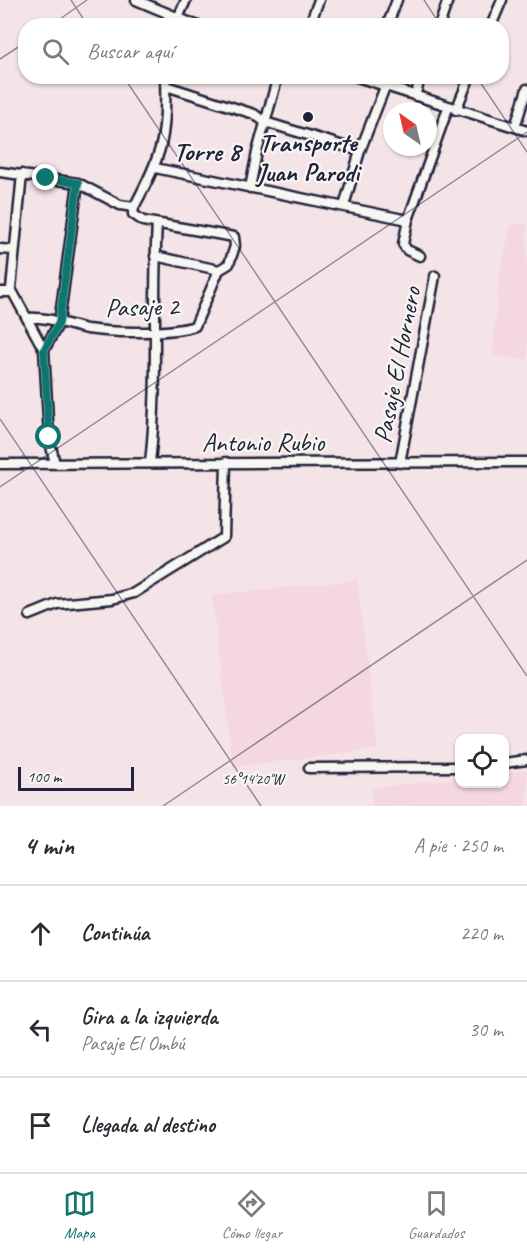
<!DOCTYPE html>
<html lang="es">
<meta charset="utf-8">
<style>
body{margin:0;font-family:Caveat,sans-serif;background:#f7f7f7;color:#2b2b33}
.controls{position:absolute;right:18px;bottom:18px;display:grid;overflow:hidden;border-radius:12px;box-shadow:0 2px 4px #0004}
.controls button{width:54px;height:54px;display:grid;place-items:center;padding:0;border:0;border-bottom:2px solid #e1e1e2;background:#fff;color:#2b2b33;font:30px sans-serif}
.compass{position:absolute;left:383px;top:102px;width:54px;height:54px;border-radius:50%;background:#fff;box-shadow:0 2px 4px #0004;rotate:326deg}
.scale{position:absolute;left:18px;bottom:15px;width:116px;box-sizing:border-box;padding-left:6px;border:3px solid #22223b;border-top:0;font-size:16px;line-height:21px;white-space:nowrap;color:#22223b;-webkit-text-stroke:4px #f6f6f2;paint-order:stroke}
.stop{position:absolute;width:18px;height:18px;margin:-14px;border:4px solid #0f766e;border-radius:50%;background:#fff}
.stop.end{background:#0f766e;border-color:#fff;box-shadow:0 2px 6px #0008}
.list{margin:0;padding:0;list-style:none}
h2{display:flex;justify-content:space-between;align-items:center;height:78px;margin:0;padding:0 24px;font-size:26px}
h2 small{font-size:20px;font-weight:400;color:#7c7c81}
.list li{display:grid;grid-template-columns:39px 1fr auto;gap:18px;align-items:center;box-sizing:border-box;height:96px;padding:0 24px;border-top:2px solid #e1e1e2}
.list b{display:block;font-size:22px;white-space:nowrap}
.list p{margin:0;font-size:20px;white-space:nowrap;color:#7c7c81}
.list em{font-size:20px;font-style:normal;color:#7c7c81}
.icon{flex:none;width:33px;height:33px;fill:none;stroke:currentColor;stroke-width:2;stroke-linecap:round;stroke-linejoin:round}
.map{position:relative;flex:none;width:527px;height:806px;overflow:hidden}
.search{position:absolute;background:#fff;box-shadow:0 2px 4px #0004;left:18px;right:18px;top:18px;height:66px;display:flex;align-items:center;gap:15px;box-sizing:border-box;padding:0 21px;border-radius:24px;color:#7c7c81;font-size:22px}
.sheet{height:366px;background:#fff}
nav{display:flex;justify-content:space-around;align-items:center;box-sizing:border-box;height:84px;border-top:2px solid #e1e1e2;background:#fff;font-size:16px;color:#7c7c81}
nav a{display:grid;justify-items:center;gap:3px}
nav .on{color:#0f766e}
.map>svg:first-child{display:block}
.built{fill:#f4d7df}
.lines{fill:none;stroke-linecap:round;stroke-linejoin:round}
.minor-casing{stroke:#22223b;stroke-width:13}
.minor{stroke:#f6f6f2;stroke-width:8}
.route{stroke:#0f766e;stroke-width:8}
.ticks{fill:none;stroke:#22223b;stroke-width:1.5;stroke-opacity:0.45}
.poi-dot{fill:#22223b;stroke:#f6f6f2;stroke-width:2}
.labels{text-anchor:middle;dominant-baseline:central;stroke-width:4.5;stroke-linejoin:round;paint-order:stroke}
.poi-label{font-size:26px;font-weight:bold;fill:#22223b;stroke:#f6f6f2}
.street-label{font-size:26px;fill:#22223b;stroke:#f6f6f2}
.neighbourhood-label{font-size:27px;font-weight:bold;fill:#22223b;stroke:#f6f6f2}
.ticks-label{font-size:15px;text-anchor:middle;fill:#22223b;stroke:#f6f6f2;stroke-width:4.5;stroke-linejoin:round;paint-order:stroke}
</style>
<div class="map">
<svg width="527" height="806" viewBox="0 0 527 806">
<rect width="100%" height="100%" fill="#f5e4e7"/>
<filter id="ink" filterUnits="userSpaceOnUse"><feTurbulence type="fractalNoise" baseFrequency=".0167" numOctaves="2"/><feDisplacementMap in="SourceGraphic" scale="12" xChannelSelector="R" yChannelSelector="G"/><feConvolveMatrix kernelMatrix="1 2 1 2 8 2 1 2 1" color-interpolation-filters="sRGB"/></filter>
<g filter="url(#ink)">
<path class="built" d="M 511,224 L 527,225 L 527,359 L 493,356 L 499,277 Z
M 357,580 L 378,749 L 233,767 L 212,595 Z
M 527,770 L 527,806 L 371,806 L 373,788 L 459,778 L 460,784 L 504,784 L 505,773 Z"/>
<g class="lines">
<g class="minor-casing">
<path id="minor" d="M 136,0 L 198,26
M 178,18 L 186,0
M 165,26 L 169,15
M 309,26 L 319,0
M 387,26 L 397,0
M 439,26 L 448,0
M 491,26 L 502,0
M 354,76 L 527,131
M 166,86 L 254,114 L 265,122 L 360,151
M 415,96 L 421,76
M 456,110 L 470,76
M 515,127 L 527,89
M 155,168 L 408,220
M 0,172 L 78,183 L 120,205 L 134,207
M 22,174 L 11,289 L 44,350 L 49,437 L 55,464
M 250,188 L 257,152 L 278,76
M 344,206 L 360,151 L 385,87
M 0,249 L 13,250
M 155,256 L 219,270
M 420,256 L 407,250 L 403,244 L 408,220 L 448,108
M 0,292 L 12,292
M 27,318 C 47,316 67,325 87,329 C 113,333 170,334 195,326 L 219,270 L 229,264 L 235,246 L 234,237 L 143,221 L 133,214 L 134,207 C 163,153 167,137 165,76
M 44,350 L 59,323 L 78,183
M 150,463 C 159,383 152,304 157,224
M 400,463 L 435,276
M 0,464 L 527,462
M 30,615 L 57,604 L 112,599 L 134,593 L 224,537 L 226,462
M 504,763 L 527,760
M 309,768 L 460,767"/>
</g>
<use href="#minor" class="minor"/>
</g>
</g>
<g class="lines" filter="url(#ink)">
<path class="route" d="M 46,178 L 78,183 L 59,323 L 44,350 L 49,437"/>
</g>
<path class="ticks" d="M 71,0 L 88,26M 424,0 L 441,26M 50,26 L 87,0M 0,59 L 26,42M 123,76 L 527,676M 476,76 L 527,152M 0,419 L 261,806M 0,487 L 527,132M 163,806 L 527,560"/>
<circle class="poi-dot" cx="308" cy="117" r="6"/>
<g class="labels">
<g class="poi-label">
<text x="308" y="142">Transporte<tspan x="308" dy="30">Juan Parodi</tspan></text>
</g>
<g class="street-label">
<text transform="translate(142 307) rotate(-1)">Pasaje 2</text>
<text transform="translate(397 365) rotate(-79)">Pasaje El Hornero</text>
<text x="263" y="442">Antonio Rubio</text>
</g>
<g class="neighbourhood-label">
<text x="207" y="151">Torre 8</text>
</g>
</g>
<g class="ticks-label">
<text x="253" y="784">56°14'20"W</text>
</g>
</svg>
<div class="controls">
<button><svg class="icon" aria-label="locate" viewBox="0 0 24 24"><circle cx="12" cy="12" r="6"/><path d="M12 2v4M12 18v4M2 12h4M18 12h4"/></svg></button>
</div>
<svg class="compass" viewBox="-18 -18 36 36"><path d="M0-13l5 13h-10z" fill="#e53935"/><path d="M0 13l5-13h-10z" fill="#7c7c81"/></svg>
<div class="scale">100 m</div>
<div class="stop" style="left:49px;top:437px"></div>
<div class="stop end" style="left:46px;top:178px"></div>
<div class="search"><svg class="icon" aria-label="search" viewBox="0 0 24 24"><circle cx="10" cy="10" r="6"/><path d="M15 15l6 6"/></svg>Buscar aquí</div>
</div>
<section class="sheet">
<h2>4 min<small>A pie · 250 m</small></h2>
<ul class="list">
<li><svg class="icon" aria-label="ahead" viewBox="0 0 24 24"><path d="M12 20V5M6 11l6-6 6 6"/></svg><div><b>Continúa</b></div><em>220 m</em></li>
<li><svg class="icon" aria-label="left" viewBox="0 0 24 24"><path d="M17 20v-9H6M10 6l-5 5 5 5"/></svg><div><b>Gira a la izquierda</b><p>Pasaje El Ombú</p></div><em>30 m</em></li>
<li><svg class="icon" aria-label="arrive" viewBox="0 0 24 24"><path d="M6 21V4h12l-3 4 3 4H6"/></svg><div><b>Llegada al destino</b></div></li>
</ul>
</section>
<nav>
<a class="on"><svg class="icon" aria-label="map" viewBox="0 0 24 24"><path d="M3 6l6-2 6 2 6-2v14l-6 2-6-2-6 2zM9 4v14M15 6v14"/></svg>Mapa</a>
<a><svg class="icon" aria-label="directions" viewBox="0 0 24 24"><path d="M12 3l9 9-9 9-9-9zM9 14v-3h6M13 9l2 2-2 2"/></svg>Cómo llegar</a>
<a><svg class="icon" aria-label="saved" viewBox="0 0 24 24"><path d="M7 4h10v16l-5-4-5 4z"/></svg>Guardados</a>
</nav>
